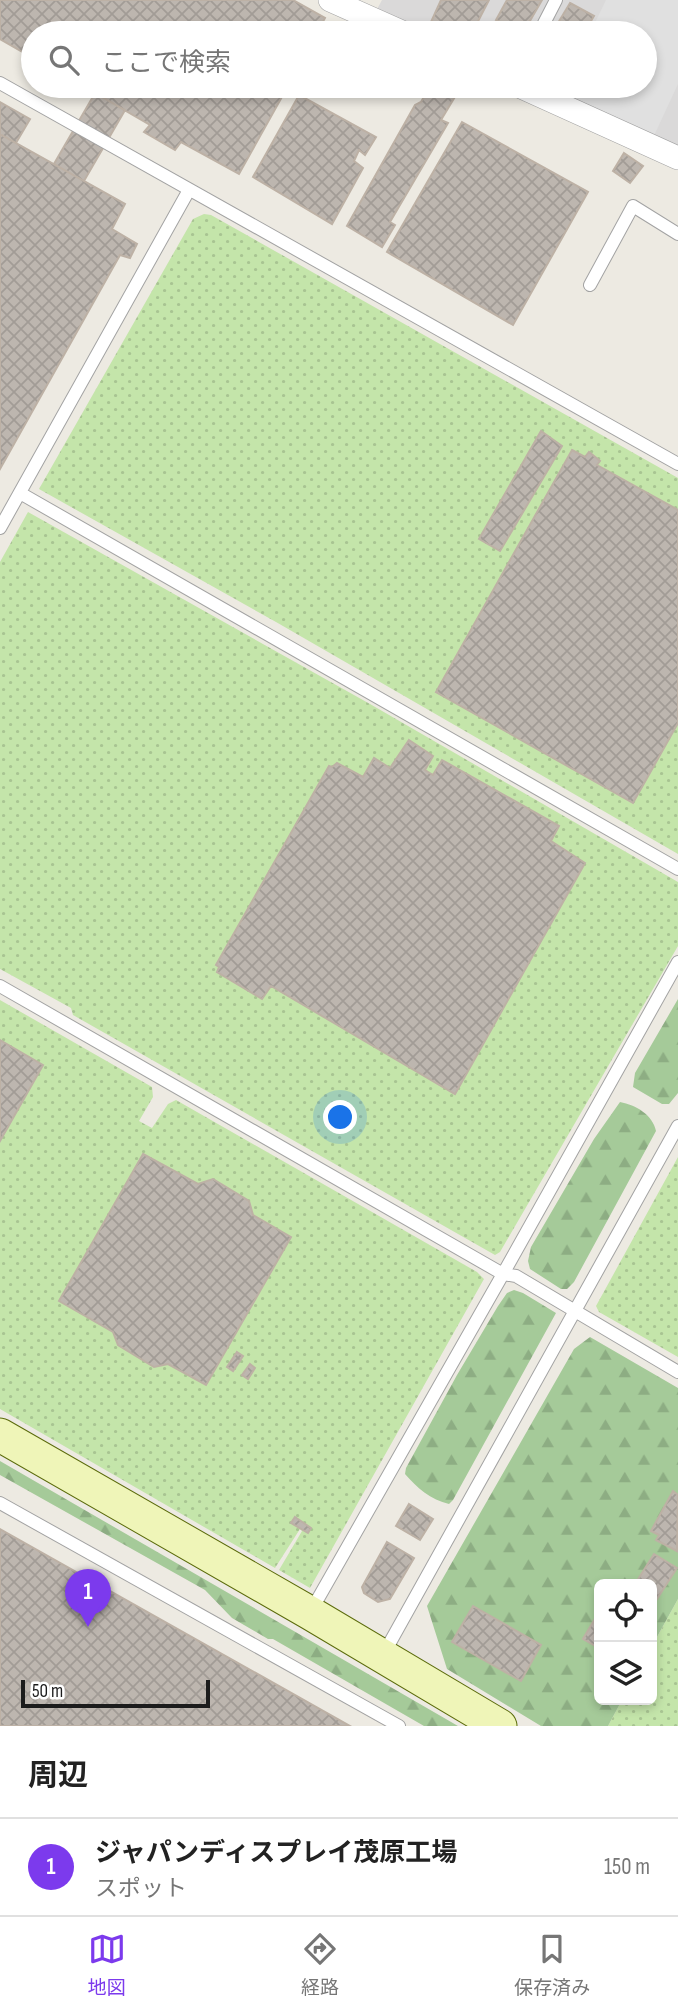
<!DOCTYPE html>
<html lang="ja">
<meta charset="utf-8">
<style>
body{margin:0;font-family:"Sofia Sans Condensed","Noto Sans JP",sans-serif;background:#f2f2f2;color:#222}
.controls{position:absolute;right:21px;bottom:21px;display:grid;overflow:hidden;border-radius:10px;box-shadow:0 4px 10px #0003}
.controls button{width:63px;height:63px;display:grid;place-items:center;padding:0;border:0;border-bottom:2px solid #e0e0e0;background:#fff;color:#222;font:35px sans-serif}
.scale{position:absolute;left:21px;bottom:18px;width:189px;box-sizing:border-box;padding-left:7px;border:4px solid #1c1c1c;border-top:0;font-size:19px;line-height:24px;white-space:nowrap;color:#1c1c1c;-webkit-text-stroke:5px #fff;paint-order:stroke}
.you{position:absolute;left:341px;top:1118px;width:24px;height:24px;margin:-18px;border:5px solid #fff;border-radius:50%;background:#1a73e8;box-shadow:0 0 0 10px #1a73e833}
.badge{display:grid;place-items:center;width:46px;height:46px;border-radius:50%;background:#7c3aed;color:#fff;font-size:23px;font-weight:700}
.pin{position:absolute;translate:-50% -58px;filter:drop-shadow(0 2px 4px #0008)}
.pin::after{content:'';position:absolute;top:37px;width:24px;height:21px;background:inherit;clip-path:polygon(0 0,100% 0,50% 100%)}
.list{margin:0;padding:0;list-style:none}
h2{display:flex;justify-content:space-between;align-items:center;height:91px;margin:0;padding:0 28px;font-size:30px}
h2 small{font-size:23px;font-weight:400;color:#767676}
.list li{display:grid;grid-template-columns:46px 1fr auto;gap:21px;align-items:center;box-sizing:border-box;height:98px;padding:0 28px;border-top:2px solid #e0e0e0}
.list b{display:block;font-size:26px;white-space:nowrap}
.list p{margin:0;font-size:23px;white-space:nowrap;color:#767676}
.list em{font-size:23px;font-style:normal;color:#767676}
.icon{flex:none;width:38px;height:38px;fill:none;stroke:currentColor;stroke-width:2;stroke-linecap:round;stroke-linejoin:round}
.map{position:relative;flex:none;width:678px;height:1726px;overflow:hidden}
.search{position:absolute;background:#fff;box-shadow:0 4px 10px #0003;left:21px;right:21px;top:21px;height:77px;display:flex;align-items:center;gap:18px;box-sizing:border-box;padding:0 24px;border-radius:38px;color:#767676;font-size:26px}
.sheet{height:189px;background:#fff}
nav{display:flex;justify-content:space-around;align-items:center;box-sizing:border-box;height:98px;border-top:2px solid #e0e0e0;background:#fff;font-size:19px;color:#767676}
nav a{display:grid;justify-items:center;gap:4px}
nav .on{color:#7c3aed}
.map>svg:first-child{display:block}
.residential{fill:#dad9d9}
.grass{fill:url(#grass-dots)}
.forest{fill:url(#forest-firs)}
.parking{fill:#e0e0e0}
.building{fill:url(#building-cross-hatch);stroke:#bdb1a5;stroke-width:2}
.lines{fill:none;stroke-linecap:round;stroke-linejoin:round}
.lane-casing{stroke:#a3a3a3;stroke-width:14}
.street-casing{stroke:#a3a3a3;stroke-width:24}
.secondary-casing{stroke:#5b6b0b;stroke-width:35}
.lane{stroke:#fff;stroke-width:12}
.street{stroke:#fff;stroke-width:23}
.secondary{stroke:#eff5b8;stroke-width:33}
</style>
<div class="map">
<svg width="678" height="1726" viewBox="0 0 678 1726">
<defs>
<pattern id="grass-dots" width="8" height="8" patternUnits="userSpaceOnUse" patternTransform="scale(1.75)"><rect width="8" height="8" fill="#c4e5aa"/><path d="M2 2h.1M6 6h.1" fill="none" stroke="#a8c492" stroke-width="1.8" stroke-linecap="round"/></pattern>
<pattern id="forest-firs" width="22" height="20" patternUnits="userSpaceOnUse" patternTransform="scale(1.75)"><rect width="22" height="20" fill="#a5ca99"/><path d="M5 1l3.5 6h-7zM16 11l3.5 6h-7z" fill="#8dad83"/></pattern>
<pattern id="building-cross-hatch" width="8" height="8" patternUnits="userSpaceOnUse" patternTransform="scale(1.75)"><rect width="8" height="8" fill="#bdb6af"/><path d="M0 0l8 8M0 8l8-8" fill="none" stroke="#a29c96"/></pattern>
</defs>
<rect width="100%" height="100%" fill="#edeae2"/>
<path class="residential" d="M 382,0 L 678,0 L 678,152 L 533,86 L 645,86 L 645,33 L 419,33 L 375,13 Z"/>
<path class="grass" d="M 204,214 L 211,215 L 678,478 L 678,854 L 276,622 L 39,489 L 193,219 Z
M 28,512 L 370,704 L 678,882 L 678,946 L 500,1252 L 495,1255 L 73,1015 L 71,1008 L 0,969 L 0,562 Z
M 0,1000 L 152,1087 L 153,1097 L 139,1121 L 152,1128 L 168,1104 L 176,1100 L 477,1272 L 484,1279 L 310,1588 L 279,1570 L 302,1531 L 300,1529 L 275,1568 L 0,1409 Z
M 678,1157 L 678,1357 L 599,1312 L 596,1306 Z
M 678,1599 L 678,1726 L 608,1726 L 622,1700 L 652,1700 L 652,1646 Z"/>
<path class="forest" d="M 678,999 L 678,1093 L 669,1104 L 662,1104 L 633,1087 L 635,1073 Z
M 620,1102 C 636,1105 653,1115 656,1131 L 574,1282 L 567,1289 L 561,1289 L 530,1269 L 528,1261 L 531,1247 L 594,1139 Z
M 514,1290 L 523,1293 L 556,1313 L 453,1500 L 449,1504 C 431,1500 416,1487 405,1474 L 406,1468 L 457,1375 L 498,1306 L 507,1293 Z
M 590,1337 L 678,1388 L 678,1599 L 652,1646 L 652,1584 L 599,1584 L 599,1700 L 622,1700 L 608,1726 L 541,1726 L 447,1669 L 427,1606 L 574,1349 Z
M 0,1461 L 458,1726 L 424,1726 L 273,1639 L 268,1639 L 232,1618 L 205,1590 L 0,1475 Z"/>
<path class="parking" d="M 606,0 L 678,0 L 678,84 L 652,140 L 560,98 L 566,86 L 645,86 L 645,33 L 590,33 Z"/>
<path class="building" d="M 0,0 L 293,0 L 325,18 L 317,33 L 33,33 L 33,58 L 0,39 Z
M 441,0 L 489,0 L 472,33 L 426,33 Z
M 507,0 L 542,0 L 523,33 L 496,20 Z
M 570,3 L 594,16 L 584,33 L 552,33 Z
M 83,86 L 288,86 L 239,174 L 181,142 L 175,150 L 144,132 L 150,125 Z
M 430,86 L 453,86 L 459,90 L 441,120 L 448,123 L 390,222 L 395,225 L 382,247 L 347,226 L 415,105 L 421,102 Z
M 95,93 L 125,110 L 84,181 L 54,164 Z
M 299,95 L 376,137 L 365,155 L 359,150 L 354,161 L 363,168 L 332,224 L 253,177 Z
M 0,102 L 30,119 L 16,143 L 0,134 Z
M 462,122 L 588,192 L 513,325 L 387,252 Z
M 0,134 L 125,204 L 112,229 L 137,244 L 130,258 L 120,255 L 0,469 Z
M 624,153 L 643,166 L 630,183 L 613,171 Z
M 541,431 L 562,446 L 500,551 L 479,539 Z
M 572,450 L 585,457 L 589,452 L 600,461 L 597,465 L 678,510 L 678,723 L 633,803 L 436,692 Z
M 409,740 L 433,756 L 425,770 L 433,775 L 442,760 L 559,826 L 551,841 L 585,863 L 455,1094 L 271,986 L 262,999 L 217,972 L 219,967 L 216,965 L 329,766 L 332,767 L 337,763 L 363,777 L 374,758 L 390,768 Z
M 0,1040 L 43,1065 L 0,1141 Z
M 143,1154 L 198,1184 L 213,1179 L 249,1201 L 253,1215 L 291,1237 L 206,1385 L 168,1364 L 154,1367 L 118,1345 L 113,1332 L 59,1301 Z
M 237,1352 L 243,1356 L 233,1371 L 227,1367 Z
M 250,1364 L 255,1368 L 248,1379 L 242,1375 Z
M 673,1491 L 678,1495 L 677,1551 L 656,1540 L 659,1535 L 651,1531 Z
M 409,1504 L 433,1519 L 420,1540 L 396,1526 Z
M 295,1517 L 311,1528 L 308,1533 L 291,1523 Z
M 0,1529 L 350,1726 L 0,1726 Z
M 387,1542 L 414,1558 L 390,1599 L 378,1602 L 364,1593 L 362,1587 Z
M 654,1554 L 677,1568 L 653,1605 L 652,1584 L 635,1584 Z
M 473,1606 L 541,1645 L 521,1681 L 452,1642 Z
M 599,1612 L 599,1648 L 583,1639 Z"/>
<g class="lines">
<g class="lane-casing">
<path id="lane" d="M 539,33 L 556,0
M 0,83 L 678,464
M 590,285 L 633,206 L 678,234
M 20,493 L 678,869
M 0,528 L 189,190
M 0,986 L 503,1274 L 516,1276 L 678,1372
M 0,1503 L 399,1726
M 311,1611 L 503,1274 L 678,962
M 383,1655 L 678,1126"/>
</g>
<g class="street-casing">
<path id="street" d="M 330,0 L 404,33
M 519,86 L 678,158"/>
</g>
<g class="secondary-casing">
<path id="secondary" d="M 0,1435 L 310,1613 L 500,1726"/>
</g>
<use href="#lane" class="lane"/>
<use href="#street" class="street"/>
<use href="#secondary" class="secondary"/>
</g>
</svg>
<div class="controls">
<button><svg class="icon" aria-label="locate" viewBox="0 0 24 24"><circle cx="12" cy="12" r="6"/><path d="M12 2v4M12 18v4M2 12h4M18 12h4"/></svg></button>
<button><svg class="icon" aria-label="layers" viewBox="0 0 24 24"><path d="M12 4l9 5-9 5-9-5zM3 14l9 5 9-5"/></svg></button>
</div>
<div class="scale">50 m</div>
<div class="you"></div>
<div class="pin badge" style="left:88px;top:1627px">1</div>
<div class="search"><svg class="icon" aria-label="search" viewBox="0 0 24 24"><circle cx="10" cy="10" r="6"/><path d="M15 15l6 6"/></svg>ここで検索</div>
</div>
<section class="sheet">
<h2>周辺<small></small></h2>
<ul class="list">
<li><span class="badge">1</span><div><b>ジャパンディスプレイ茂原工場</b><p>スポット</p></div><em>150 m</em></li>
</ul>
</section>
<nav>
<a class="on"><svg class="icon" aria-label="map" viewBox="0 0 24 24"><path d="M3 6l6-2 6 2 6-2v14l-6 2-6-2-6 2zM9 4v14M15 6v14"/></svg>地図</a>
<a><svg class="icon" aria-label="directions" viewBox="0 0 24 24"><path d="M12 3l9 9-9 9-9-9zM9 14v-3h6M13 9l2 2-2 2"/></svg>経路</a>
<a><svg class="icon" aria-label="saved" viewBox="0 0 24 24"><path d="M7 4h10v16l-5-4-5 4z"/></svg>保存済み</a>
</nav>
